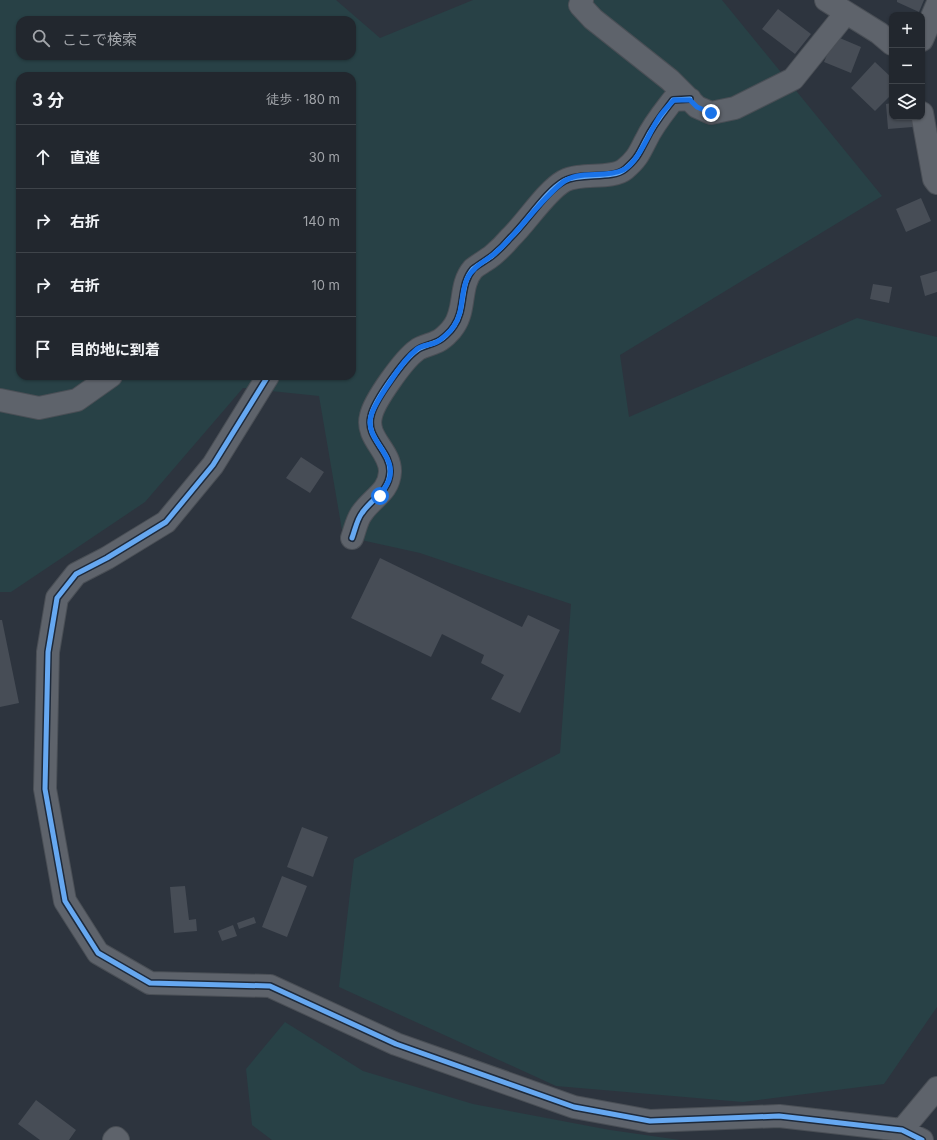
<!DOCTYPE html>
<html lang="ja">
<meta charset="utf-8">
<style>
body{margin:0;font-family:Inter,"Noto Sans JP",sans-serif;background:#2e333a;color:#f1f3f6}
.controls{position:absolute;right:12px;top:12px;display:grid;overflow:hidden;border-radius:8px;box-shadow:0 1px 3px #0004}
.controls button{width:36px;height:36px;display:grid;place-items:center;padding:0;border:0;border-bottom:1px solid #3f444a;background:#22272e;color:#f1f3f6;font:20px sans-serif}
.stop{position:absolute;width:12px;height:12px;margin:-9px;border:3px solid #1a73e8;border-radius:50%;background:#fff}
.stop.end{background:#1a73e8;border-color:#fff;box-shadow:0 1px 4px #0008}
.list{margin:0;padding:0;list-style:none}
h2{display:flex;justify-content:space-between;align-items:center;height:52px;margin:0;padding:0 16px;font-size:17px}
h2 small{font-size:13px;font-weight:400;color:#a2a5aa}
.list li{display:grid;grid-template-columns:26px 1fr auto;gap:12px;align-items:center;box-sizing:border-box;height:64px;padding:0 16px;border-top:1px solid #3f444a}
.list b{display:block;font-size:15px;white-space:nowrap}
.list em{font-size:13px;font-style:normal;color:#a2a5aa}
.icon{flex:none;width:22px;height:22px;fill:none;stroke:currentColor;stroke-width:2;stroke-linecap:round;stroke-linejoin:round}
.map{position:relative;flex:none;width:937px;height:1140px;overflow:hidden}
.search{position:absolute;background:#22272e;box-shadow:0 1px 3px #0004;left:16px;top:16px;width:340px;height:44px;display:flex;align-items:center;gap:10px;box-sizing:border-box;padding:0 14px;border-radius:12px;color:#a2a5aa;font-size:15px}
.panel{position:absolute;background:#22272e;box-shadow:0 1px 3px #0004;left:16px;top:72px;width:340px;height:308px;border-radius:12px}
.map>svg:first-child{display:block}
.green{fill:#284146;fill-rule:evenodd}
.building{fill:#474d56}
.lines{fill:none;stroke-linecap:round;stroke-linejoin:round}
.minor-casing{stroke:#4a4f56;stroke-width:24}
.minor{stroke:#5e636b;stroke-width:22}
.cycleway-casing{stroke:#1e2a3b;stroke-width:8}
.cycleway{stroke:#66a8f1;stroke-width:5}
.route{stroke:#1a73e8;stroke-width:5}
</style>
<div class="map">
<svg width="937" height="1140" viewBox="0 0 937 1140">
<rect width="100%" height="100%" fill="#2d343e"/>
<path class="green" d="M 0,0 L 336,0 L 380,38 L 473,0 L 722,0 L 882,196 L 620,355 L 629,417 L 857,318 L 937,337 L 937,1007 L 884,1084 L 743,1102 L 556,1086 L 339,987 L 354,859 L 560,753 L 571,604 L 420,553 L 343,536 L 319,396 L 243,388 L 145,502 L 11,592 L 0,592 ZM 20,20 L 352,20 L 352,56 L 20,56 ZM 20,76 L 352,76 L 352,376 L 20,376 Z
M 285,1022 L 363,1071 L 473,1104 L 610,1130 L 680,1140 L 272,1140 L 252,1125 L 246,1069 Z"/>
<path class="building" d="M 897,0 L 924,0 L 919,12 L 897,2 Z
M 778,9 L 811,34 L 795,54 L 762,29 Z
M 835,36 L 861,47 L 851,73 L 824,62 Z
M 875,62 L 892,78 L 892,94 L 875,111 L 851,88 Z
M 892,103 L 892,117 L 912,117 L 913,127 L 888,129 L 886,104 Z
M 921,198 L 931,221 L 906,232 L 896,209 Z
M 937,271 L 937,292 L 925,296 L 920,276 Z
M 873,284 L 892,287 L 889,303 L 870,299 Z
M 301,457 L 324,472 L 310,493 L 286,478 Z
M 380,558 L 522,627 L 528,615 L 560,630 L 520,713 L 491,699 L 504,675 L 481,663 L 484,655 L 442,634 L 431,657 L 351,618 Z
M 0,620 L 2,620 L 19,703 L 0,707 Z
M 302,827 L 328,837 L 313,877 L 287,867 Z
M 282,876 L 307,886 L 287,937 L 262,927 Z
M 185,886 L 189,920 L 196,919 L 197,931 L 174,933 L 170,887 Z
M 254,917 L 256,923 L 239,929 L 237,923 Z
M 233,925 L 237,936 L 222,941 L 218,931 Z
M 36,1100 L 76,1130 L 69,1140 L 40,1140 L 18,1124 Z"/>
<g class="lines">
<g class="minor-casing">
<path id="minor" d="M 582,0 L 580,5 L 593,19 L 670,80 L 697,107 L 711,113 L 735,108 L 793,79 L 846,13
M 826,0 L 879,33 L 892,44
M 922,40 L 937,5
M 922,113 L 934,179 L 937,183
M 268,376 L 213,465 L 166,522 L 107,558 L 76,574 L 57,598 L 48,652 L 45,789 L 65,901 L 98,953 L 150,983 L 270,986 L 396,1044 L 574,1107 L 650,1121 L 779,1116 L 902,1130 L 922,1140
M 0,400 L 39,408 L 77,400 L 111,376
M 352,538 C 355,530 357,519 362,513 C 372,498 389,492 390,472 C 391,451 365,438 371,416 C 374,401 404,359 417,350 C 422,346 430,345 436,342 C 442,340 451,331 454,326 C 466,309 459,285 473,269 C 479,264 487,260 493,255 C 499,250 505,244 510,238 C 527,222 545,192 564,181 C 581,172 612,180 625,169 C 638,158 639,153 646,140 C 653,125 663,113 673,100 L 690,99
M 902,1130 L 937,1088
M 114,1140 L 116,1138 L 118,1140"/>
</g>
<use href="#minor" class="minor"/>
<g class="cycleway-casing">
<path id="cycleway" d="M 268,376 L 213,465 L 166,522 L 107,558 L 76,574 L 57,598 L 48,652 L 45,789 L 65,901 L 98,953 L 150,983 L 270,986 L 396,1044 L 574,1107 L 650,1121 L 779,1116 L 902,1130 L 922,1140
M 352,538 C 355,530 357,519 362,513 C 372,498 389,492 390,472 C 391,451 365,438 371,416 C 374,401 404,359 417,350 C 422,346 430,345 436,342 C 442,340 451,331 454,326 C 466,309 459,285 473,269 C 479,264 487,260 493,255 C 499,250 505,244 510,238 C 527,222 545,192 564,181 C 581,172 612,180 625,169 C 638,158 639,153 646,140 C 653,125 663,113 673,100 L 690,99"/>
</g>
<use href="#cycleway" class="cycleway"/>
</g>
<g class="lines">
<path class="route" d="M 380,496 C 383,491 387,485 389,480 C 398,455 364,440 371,416 C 374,405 384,391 390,382 C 397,371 407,357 417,349 C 422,345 431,345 437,342 C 442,339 451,331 454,326 C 464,312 460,294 467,279 C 472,268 483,262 493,255 C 519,233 536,204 562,183 C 578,169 604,179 623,170 C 638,163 649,133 658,119 C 662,112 668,106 674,100 L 690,100 L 697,107 L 711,113"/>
</g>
</svg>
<div class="controls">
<button>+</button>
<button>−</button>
<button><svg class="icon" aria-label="layers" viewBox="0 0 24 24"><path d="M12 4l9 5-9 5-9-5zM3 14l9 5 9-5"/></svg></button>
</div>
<div class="stop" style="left:380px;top:496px"></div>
<div class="stop end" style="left:711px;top:113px"></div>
<div class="search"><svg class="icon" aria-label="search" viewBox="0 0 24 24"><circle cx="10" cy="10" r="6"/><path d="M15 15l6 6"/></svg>ここで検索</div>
<section class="panel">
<h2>3 分<small>徒歩 · 180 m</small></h2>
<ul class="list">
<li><svg class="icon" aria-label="ahead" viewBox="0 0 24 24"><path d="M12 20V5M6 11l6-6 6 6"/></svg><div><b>直進</b></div><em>30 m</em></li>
<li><svg class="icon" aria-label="right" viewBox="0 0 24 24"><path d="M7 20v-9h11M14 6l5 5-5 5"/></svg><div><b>右折</b></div><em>140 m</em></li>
<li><svg class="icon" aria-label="right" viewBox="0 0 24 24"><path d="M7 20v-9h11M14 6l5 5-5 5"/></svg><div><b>右折</b></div><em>10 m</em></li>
<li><svg class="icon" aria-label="arrive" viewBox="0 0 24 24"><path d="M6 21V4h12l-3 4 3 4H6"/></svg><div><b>目的地に到着</b></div></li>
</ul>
</section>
</div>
